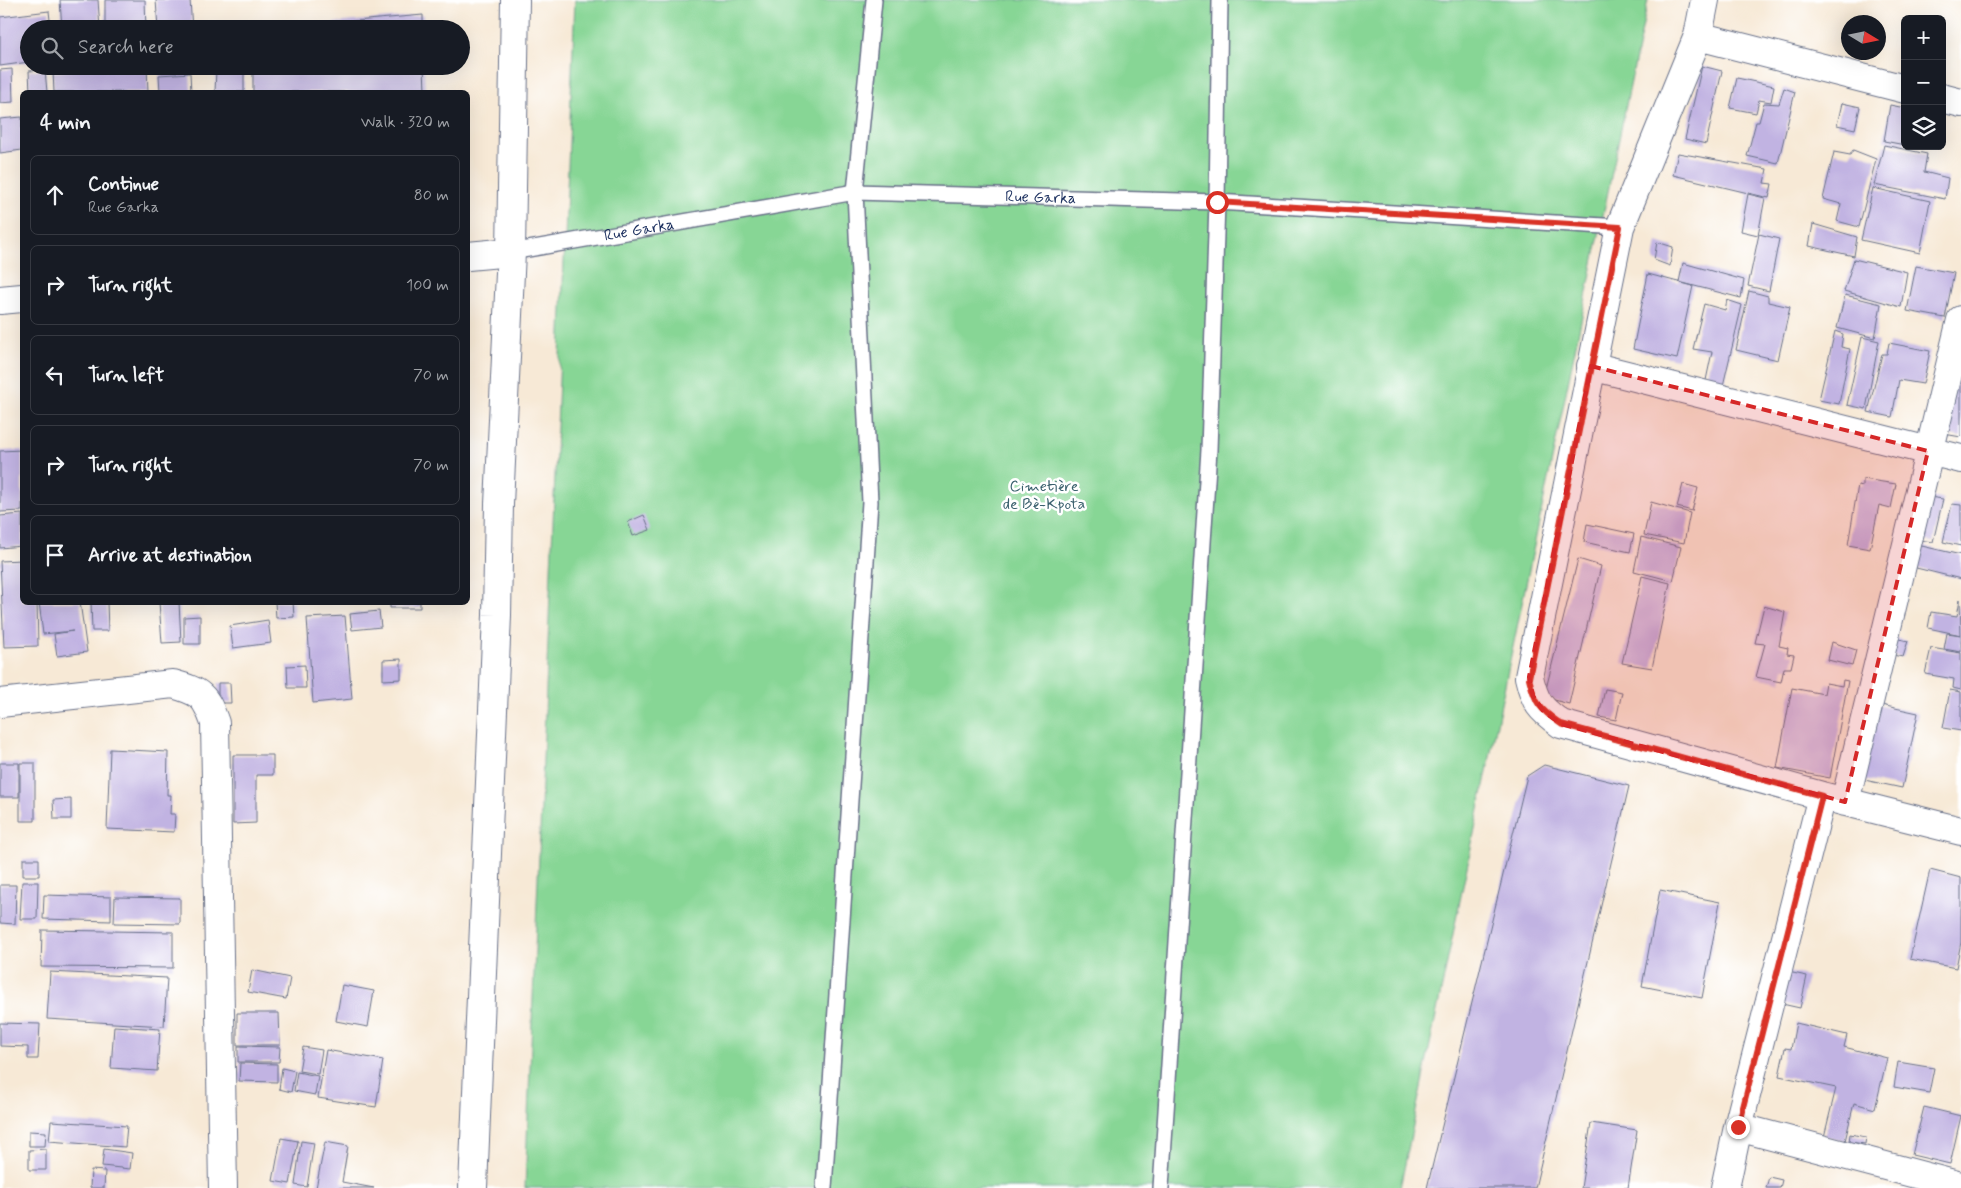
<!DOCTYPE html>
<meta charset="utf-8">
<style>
body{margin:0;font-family:Mynerve,sans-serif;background:#242831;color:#f1f3f6}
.controls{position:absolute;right:15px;top:15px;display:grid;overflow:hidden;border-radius:8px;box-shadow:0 5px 20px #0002}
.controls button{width:45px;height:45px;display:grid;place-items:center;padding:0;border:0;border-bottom:1px solid #363941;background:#171b24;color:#f1f3f6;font:25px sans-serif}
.compass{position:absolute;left:1841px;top:15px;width:45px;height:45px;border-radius:50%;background:#171b24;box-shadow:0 5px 20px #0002;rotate:100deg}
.stop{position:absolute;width:15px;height:15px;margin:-11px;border:4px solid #d93025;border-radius:50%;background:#fff}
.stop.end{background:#d93025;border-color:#fff;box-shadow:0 1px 5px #0008}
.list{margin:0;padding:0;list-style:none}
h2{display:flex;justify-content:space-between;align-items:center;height:65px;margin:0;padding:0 20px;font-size:21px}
h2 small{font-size:16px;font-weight:400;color:#9ea1a6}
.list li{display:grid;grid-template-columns:32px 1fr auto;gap:15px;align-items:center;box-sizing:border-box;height:80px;margin:0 10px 10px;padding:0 10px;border:1px solid #363941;border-radius:8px}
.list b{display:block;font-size:19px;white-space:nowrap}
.list p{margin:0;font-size:16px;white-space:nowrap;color:#9ea1a6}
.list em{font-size:16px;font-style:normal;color:#9ea1a6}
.icon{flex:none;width:28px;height:28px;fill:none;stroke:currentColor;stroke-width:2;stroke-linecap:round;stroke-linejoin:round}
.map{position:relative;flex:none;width:1961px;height:1188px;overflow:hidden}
.search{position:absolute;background:#171b24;box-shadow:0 5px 20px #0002;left:20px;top:20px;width:450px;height:55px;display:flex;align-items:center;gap:12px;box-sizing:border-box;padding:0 18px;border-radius:28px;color:#9ea1a6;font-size:19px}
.panel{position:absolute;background:#171b24;box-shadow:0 5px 20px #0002;left:20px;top:90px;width:450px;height:515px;border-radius:8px}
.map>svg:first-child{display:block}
.green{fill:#87d695;stroke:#51827a}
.building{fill:#c1b3e2}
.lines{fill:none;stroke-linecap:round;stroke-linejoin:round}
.lane-casing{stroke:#687088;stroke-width:18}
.street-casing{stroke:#687088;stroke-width:30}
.lane{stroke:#fff;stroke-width:15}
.street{stroke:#fff;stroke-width:28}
.route{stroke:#d93025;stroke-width:6}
.marked{fill:#d62828;fill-opacity:0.2;stroke:#d62828;stroke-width:4;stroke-dasharray:10 6;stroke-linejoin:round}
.labels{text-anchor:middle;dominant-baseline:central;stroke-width:5;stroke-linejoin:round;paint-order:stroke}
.street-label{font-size:16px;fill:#1b2f5e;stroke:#fff}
.park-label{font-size:16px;fill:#3b616e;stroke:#fff}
</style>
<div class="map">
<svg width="1961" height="1188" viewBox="0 0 1961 1188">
<rect width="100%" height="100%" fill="#fff"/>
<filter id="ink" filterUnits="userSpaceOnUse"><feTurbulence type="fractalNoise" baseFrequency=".02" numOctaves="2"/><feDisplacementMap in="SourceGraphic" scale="10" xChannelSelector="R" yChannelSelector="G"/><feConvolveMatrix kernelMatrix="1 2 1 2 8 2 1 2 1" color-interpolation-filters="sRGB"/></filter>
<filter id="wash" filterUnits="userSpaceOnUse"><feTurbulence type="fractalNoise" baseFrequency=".0096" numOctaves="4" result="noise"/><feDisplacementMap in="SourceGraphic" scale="20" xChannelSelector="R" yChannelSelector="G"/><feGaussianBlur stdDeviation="1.12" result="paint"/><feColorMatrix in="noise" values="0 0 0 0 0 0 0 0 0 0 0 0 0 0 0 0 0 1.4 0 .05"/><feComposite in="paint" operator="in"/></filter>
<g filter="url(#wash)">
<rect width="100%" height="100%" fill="#f7e9d6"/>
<path class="green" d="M 575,0 L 1648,0 L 1400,1188 L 525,1188 Z"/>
<g id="blocks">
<path class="building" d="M 60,0 L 98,0 L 100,29 L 62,29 Z
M 105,0 L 145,0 L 146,29 L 105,29 Z
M 156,0 L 190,0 L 192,29 L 158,29 Z
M 49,11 L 51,29 L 29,29 L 29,62 L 0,66 L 0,17 Z
M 423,15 L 423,29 L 288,29 L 288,27 Z
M 123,66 L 147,66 L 148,92 L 54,92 L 53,72 Z
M 160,66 L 194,66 L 194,70 L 161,72 Z
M 253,66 L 424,66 L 425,92 L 253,92 Z
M 1702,66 L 1722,71 L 1706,144 L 1685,139 Z
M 12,69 L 13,102 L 0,103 L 0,70 Z
M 45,70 L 47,92 L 30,92 L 29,71 Z
M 216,70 L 244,71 L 244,92 L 215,92 Z
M 190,73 L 191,92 L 160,92 L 159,75 Z
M 1737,78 L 1774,86 L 1771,102 L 1759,100 L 1756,113 L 1730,108 Z
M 1784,88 L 1795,92 L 1778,163 L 1747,156 L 1756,122 L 1759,122 L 1764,103 L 1779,104 Z
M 1842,103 L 1860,107 L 1855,129 L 1837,125 Z
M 1890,105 L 1905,108 L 1905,145 L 1884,141 Z
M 22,117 L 22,150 L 0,153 L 0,119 Z
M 1884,145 L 1927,154 L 1924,172 L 1948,178 L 1945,199 L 1874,185 Z
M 1853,150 L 1876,159 L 1859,227 L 1837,221 L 1841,204 L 1823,199 L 1834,152 L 1850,155 Z
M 1678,153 L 1767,169 L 1764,183 L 1772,184 L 1769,198 L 1673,175 Z
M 1873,188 L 1930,201 L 1920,253 L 1861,240 Z
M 1748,194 L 1765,198 L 1758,235 L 1741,231 Z
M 1813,224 L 1857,237 L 1854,256 L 1809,246 Z
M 1759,234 L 1779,239 L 1769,291 L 1748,286 Z
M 1657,242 L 1673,247 L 1670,266 L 1654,260 Z
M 1854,259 L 1907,272 L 1901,307 L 1844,291 Z
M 1683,263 L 1744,280 L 1741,298 L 1679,282 Z
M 1916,266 L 1954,273 L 1945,318 L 1907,311 Z
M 1648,274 L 1693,286 L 1677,359 L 1633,349 Z
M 1749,291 L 1768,296 L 1768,302 L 1790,307 L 1778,360 L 1736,350 Z
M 1845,295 L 1881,304 L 1875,338 L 1837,328 Z
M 1727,300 L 1742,305 L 1722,390 L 1705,385 L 1712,352 L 1693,349 L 1704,304 L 1725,310 Z
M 1835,331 L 1843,334 L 1841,347 L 1850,349 L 1839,404 L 1819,400 Z
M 1862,337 L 1879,341 L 1866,409 L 1847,405 Z
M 1889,343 L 1930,351 L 1923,384 L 1899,380 L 1892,417 L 1868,412 L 1882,354 L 1887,354 Z
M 1961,351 L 1961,437 L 1944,434 Z
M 22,450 L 22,511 L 0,512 L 0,451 Z
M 1863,479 L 1896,484 L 1891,508 L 1879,505 L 1870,549 L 1848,545 L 1858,485 L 1863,486 Z
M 1683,484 L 1698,488 L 1692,511 L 1677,507 Z
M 1922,496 L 1943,499 L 1933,542 L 1913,539 Z
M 1651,502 L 1690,513 L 1684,543 L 1644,535 Z
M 1952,504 L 1961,505 L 1961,546 L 1943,542 Z
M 22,514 L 22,546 L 0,548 L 0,516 Z
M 644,515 L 650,530 L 633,536 L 628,522 Z
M 1587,524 L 1634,534 L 1630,552 L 1584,542 Z
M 1641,537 L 1681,547 L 1673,581 L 1634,571 Z
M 1913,544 L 1961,555 L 1961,579 L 1908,566 Z
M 1578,559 L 1601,566 L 1569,704 L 1544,697 Z
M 22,560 L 22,602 L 37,602 L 38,646 L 4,647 L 0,561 Z
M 1642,576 L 1670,583 L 1652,668 L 1622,663 Z
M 1960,599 L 1961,635 L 1928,628 L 1931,612 L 1957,616 Z
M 39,602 L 80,602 L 87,652 L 57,656 L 54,634 L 73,631 L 43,634 Z
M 91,602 L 107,602 L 108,631 L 92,631 Z
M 159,602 L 179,602 L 181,642 L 162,643 Z
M 275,602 L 293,602 L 294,617 L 276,618 Z
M 390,602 L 420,602 L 420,608 L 390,608 Z
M 1764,606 L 1785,612 L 1779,646 L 1788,648 L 1787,654 L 1794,655 L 1791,668 L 1784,668 L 1781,682 L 1756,677 L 1765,644 L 1755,643 Z
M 379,611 L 381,627 L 352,630 L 350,614 Z
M 200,616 L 200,644 L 184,644 L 184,617 Z
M 345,616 L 352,699 L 313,703 L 307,618 Z
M 268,620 L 271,643 L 233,648 L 230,626 Z
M 1947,633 L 1961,635 L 1961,652 L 1944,649 Z
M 1886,636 L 1908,641 L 1903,657 L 1882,653 Z
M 1832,642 L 1856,650 L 1852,666 L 1828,660 Z
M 1931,648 L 1961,653 L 1961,690 L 1953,688 L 1954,679 L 1925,674 Z
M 401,659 L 401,679 L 383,680 L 383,660 Z
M 305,665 L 306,688 L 288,688 L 287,666 Z
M 1843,680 L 1848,681 L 1830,778 L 1777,768 L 1792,688 L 1824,694 L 1826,683 L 1842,686 Z
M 218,683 L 230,683 L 231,703 L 218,703 Z
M 1605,689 L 1622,692 L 1616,720 L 1599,717 Z
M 1950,690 L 1961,692 L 1961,731 L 1943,728 Z
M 1872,703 L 1918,713 L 1902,788 L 1855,778 Z
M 110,749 L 168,752 L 167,795 L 171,795 L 170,814 L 175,814 L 174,832 L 107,829 Z
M 233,755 L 273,755 L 273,775 L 256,775 L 256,823 L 233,824 Z
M 0,763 L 19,763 L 19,797 L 0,797 Z
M 20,763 L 35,763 L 35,821 L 20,821 Z
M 1544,765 L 1629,786 L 1535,1188 L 1427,1188 L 1527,776 Z
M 71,799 L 71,819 L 54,819 L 53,800 Z
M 23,859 L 39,859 L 39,876 L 23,876 Z
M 1930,870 L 1961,878 L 1961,942 L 1956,968 L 1910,959 Z
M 22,882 L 38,882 L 37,919 L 20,919 Z
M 0,885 L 16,885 L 15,924 L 0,923 Z
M 1660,890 L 1720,902 L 1702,998 L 1642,986 Z
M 44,895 L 111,897 L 111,921 L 43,919 Z
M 115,897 L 180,898 L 180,924 L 114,923 Z
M 42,930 L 173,932 L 173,968 L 41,967 Z
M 252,970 L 290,978 L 286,999 L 248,992 Z
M 50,972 L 167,978 L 164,1026 L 47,1019 Z
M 1788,972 L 1807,976 L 1800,1008 L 1782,1004 Z
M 342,985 L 374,991 L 368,1027 L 336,1021 Z
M 237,1013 L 279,1013 L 280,1045 L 237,1045 Z
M 0,1023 L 40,1024 L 38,1059 L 28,1059 L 28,1047 L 0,1046 Z
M 1796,1023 L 1847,1035 L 1844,1047 L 1887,1058 L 1875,1109 L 1854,1103 L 1845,1141 L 1824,1137 L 1836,1088 L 1779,1076 L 1785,1048 L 1791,1049 Z
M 114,1026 L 160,1029 L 157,1071 L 111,1068 Z
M 238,1046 L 280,1047 L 279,1062 L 238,1062 Z
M 303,1047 L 322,1050 L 318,1074 L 299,1071 Z
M 326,1050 L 383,1060 L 376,1107 L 318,1098 Z
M 1898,1062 L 1934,1068 L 1929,1093 L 1894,1087 Z
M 240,1063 L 277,1064 L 277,1082 L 239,1081 Z
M 282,1068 L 295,1071 L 291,1092 L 279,1089 Z
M 297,1072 L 318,1076 L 315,1095 L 294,1091 Z
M 1924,1107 L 1961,1116 L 1950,1164 L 1912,1155 Z
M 51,1121 L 127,1126 L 125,1147 L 49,1141 Z
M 1591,1123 L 1637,1130 L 1628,1188 L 1581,1188 Z
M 29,1131 L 46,1132 L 45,1146 L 29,1146 Z
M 1850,1134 L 1866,1137 L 1865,1144 L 1849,1142 Z
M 281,1138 L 298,1141 L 290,1184 L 273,1181 Z
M 301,1141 L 314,1143 L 307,1187 L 295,1185 Z
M 325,1142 L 348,1146 L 342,1182 L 374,1188 L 316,1188 Z
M 46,1149 L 46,1170 L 29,1170 L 29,1150 Z
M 104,1149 L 132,1153 L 130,1169 L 102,1166 Z
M 91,1170 L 105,1171 L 104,1188 L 90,1188 Z
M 1769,1177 L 1782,1180 L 1780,1188 L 1766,1188 Z"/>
</g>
</g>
<g filter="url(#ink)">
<use href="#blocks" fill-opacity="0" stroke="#687088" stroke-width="1"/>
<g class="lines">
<g class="lane-casing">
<g id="lane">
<path id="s1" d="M 511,252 L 855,192 L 1217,202 L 1620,227"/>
<path d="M 824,1188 L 870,502 L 855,192 L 874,0"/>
<path d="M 1161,1188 L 1209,450 L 1217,202 L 1220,0"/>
</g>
</g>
<g class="street-casing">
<path id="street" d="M 1705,0 L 1698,36 L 1620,227 L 1529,677 C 1535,703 1540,709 1561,724 L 1822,796 L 1961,831
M 1698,36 L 1905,89
M 1942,98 L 1961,103
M 468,256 L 511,252
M 0,300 L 22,298
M 1591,366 L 1961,459
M 0,703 L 173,684 C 201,692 205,695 215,723 L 223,1188
M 1845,802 L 1961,320
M 1738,1127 L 1961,1186
M 473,1188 L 497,615 L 499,504 L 511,252 L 515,0
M 1725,1188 L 1738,1127 L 1822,796"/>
</g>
<use href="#lane" class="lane"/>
<use href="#street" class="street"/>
</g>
</g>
<g class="lines" filter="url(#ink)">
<path class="route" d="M 1217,202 L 1620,227 L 1529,678 C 1535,703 1539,709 1561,724 L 1822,796 L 1738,1127"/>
</g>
<path class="marked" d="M 1591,366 L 1928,451 L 1845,802 L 1561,724 L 1544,712 L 1533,696 L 1529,677 Z"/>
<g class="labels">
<g class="street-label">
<text stroke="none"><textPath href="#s1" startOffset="535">Rue Garka</textPath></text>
<text stroke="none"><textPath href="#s1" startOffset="130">Rue Garka</textPath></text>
</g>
<g class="park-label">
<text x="1044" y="486">Cimetière<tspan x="1044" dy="18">de Bè-Kpota</tspan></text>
</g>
</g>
</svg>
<div class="controls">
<button>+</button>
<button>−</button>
<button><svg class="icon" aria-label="layers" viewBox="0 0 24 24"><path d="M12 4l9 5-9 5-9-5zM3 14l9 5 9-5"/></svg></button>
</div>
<svg class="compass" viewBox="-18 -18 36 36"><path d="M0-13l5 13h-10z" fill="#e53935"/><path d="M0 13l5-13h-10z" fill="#9ea1a6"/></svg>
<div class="stop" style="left:1217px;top:202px"></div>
<div class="stop end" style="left:1738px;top:1127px"></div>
<div class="search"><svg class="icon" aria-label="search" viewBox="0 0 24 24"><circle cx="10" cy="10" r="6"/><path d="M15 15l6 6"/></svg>Search here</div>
<section class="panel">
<h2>4 min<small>Walk · 320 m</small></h2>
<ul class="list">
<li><svg class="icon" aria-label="ahead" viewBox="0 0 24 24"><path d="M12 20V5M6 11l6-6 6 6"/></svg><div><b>Continue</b><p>Rue Garka</p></div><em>80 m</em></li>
<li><svg class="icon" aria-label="right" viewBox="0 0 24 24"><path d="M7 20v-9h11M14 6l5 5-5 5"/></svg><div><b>Turn right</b></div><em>100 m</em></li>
<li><svg class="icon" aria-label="left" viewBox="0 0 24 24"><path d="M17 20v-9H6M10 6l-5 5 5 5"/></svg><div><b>Turn left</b></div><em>70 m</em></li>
<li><svg class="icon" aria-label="right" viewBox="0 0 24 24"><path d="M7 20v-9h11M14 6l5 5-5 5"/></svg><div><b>Turn right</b></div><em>70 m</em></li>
<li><svg class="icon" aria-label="arrive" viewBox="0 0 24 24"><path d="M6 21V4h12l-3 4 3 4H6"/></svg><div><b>Arrive at destination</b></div></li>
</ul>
</section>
</div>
